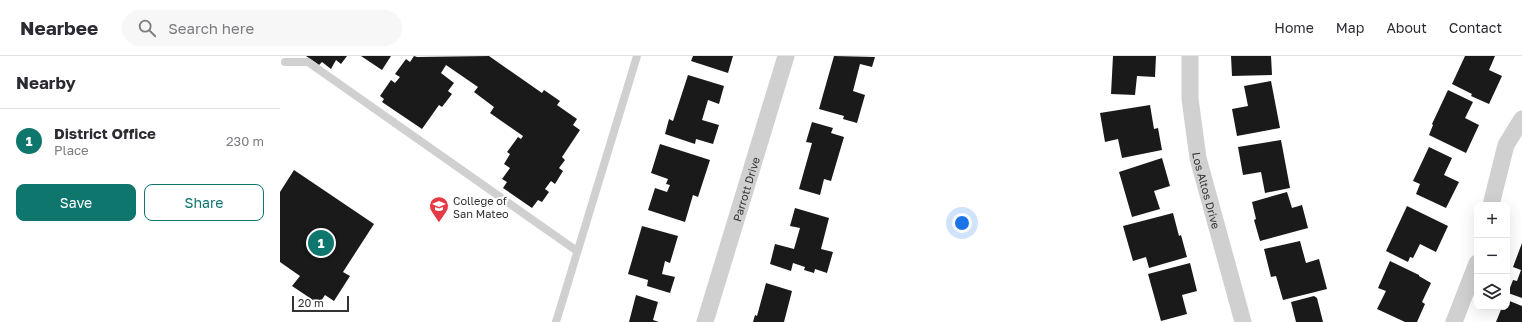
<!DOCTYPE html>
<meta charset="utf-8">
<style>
body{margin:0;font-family:"Golos Text",sans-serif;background:#f7f7f7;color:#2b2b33}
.controls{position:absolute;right:12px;bottom:12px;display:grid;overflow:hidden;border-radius:8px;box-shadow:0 4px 16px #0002}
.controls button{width:36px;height:36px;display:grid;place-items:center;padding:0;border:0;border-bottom:1px solid #e1e1e2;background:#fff;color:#2b2b33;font:20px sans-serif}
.scale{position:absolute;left:12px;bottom:10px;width:57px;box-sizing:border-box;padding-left:4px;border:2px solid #333;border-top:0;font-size:11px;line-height:14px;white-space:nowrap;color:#333;-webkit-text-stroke:3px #fff;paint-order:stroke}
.you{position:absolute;left:682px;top:167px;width:14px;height:14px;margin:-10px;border:3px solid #fff;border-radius:50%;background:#1a73e8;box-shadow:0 0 0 6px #1a73e833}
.badge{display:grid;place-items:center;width:26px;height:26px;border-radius:50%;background:#0f766e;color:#fff;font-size:13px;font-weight:700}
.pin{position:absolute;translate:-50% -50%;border:2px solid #fff;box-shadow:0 1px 4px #0006}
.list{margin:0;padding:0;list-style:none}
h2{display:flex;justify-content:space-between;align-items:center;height:52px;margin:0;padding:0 16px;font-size:17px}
h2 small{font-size:13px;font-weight:400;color:#7c7c81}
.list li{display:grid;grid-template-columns:26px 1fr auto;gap:12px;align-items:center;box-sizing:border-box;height:64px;padding:0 16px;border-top:1px solid #e1e1e2}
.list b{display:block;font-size:15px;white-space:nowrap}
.list p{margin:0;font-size:13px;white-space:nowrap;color:#7c7c81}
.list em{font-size:13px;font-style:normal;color:#7c7c81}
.actions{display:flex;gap:8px;padding:12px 16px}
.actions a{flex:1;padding:9px 0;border:1px solid #0f766e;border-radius:8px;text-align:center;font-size:14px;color:#0f766e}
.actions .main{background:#0f766e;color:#fff}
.icon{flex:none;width:22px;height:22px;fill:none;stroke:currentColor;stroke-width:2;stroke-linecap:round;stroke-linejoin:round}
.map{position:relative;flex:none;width:1242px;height:266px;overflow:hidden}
header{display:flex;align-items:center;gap:24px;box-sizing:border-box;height:56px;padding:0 20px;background:#fff;border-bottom:1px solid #e1e1e2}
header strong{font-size:19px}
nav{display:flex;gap:22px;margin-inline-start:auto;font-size:14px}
.search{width:280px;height:36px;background:#f7f7f7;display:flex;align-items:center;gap:10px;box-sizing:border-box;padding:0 14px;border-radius:22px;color:#7c7c81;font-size:15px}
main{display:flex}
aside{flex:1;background:#fff}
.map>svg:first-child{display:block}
.building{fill:#1a1a1a}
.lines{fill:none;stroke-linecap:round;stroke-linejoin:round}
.service{stroke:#d0d0d0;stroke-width:8}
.minor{stroke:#d0d0d0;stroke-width:17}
.labels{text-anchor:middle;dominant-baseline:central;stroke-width:4;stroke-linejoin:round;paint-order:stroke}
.street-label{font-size:11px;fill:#333;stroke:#fff}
.poi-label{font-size:11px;fill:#333;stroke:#fff;text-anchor:start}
</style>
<header>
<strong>Nearbee</strong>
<div class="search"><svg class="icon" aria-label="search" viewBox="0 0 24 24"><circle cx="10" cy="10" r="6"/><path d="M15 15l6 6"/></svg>Search here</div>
<nav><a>Home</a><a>Map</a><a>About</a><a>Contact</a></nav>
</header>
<main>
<aside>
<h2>Nearby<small></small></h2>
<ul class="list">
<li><span class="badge">1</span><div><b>District Office</b><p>Place</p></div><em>230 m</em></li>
</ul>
<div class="actions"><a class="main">Save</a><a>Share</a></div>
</aside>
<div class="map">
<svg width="1242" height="266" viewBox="0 0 1242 266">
<rect width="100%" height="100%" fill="#fff"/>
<path class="building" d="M 26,0 L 67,0 L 61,8 L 56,4 L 51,13 L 42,6 L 39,9 Z
M 81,0 L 111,0 L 102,14 Z
M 134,0 L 137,1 L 209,0 L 262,37 L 264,34 L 280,45 L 277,49 L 297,63 L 293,69 L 300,74 L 282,101 L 285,104 L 279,112 L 283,115 L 275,128 L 271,125 L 265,133 L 269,136 L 262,146 L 258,144 L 252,152 L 223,132 L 227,126 L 222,123 L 230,112 L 224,108 L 230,98 L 227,96 L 238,81 L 241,83 L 243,80 L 210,57 L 214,51 L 194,36 L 198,31 L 166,9 L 161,17 L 174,27 L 168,35 L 172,38 L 162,51 L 159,49 L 142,73 L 102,46 L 104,43 L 100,40 L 111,24 L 115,27 L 120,21 L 115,18 L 126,3 L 130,6 Z
M 413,0 L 453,0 L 448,17 L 411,5 Z
M 554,0 L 595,1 L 592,11 L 580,8 L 573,35 L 585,39 L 577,67 L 563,63 L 564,60 L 539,53 Z
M 833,0 L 876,0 L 875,21 L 857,20 L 855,39 L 831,38 Z
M 951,0 L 991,0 L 992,19 L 952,20 Z
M 1185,0 L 1215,0 L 1209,14 L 1222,20 L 1209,48 L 1191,40 L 1192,38 L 1172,28 Z
M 408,19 L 444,30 L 439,48 L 428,44 L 422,64 L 439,69 L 433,88 L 416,83 L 415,88 L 385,78 L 389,63 L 393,65 Z
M 991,25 L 1000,72 L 957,80 L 952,53 L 968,50 L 964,30 Z
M 1168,34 L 1193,46 L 1185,62 L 1199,69 L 1186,97 L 1149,79 L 1153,69 L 1152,68 Z
M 870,49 L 874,73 L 878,72 L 882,94 L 842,102 L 838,83 L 825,86 L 820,57 Z
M 532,66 L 553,72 L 551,77 L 564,81 L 551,125 L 544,123 L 540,139 L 519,133 L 532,87 L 526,86 Z
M 1001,84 L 1010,132 L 985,137 L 981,116 L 963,119 L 958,91 Z
M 380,88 L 430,104 L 418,141 L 413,139 L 405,166 L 368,154 L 375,132 L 387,136 L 390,129 L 386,128 L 388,123 L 371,117 Z
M 1149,91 L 1172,102 L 1164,119 L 1179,126 L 1166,152 L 1136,138 L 1140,128 L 1133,125 Z
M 882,102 L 890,130 L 874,135 L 880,153 L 852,161 L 839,116 Z
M 14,114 L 94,168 L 63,216 L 70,220 L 54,245 L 45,239 L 39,248 L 12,230 L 20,220 L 0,206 L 0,136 Z
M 1007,136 L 1012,152 L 1022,149 L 1028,172 L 980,185 L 974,164 L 976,163 L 972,146 Z
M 1127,150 L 1168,170 L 1156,196 L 1140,188 L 1133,202 L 1130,201 L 1128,206 L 1106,195 Z
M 515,152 L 549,162 L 541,193 L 553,196 L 547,217 L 535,213 L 534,217 L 524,214 L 525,211 L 513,207 L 511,215 L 490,208 L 495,188 L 514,193 L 520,172 L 510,170 Z
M 893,157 L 899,180 L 901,179 L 907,201 L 869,212 L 866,201 L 853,205 L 843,170 Z
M 362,170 L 398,180 L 390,207 L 385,205 L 382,218 L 395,221 L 390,237 L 367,230 L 368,224 L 348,218 Z
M 1020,185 L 1026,207 L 1039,203 L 1047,233 L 1003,244 L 996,220 L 991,221 L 984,193 Z
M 1242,187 L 1242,242 L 1228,237 L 1233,224 L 1237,225 L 1241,214 L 1233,211 Z
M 1110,205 L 1139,219 L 1139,220 L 1151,227 L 1142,246 L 1145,248 L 1137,266 L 1125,266 L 1097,253 L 1106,235 L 1098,232 Z
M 910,207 L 917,235 L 902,239 L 907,258 L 881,265 L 868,218 Z
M 486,227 L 512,235 L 504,266 L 473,266 L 475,259 L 477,260 Z
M 356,239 L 378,246 L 373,264 L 379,266 L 349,266 Z
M 1034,240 L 1037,242 L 1043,266 L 1016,266 L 1011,246 Z
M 1227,244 L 1242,250 L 1242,266 L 1216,266 L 1222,251 L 1227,251 Z"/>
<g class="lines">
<path class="service" d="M 5,6 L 28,6 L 297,195
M 276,266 L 357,0"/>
<g class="minor">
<path id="s1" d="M 910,0 L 910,43 L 918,102 L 963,266"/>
<path d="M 1211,149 L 1226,89 L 1242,63"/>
<path id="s2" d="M 425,266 L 506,0"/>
<path d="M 1174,266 L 1197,207"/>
</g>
</g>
<defs>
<g id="university-pin" transform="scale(1)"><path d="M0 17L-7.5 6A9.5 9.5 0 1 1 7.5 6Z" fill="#e63946" stroke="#fff"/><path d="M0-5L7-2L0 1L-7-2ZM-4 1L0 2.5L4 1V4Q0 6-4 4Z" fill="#fff"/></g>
</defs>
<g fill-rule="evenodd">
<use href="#university-pin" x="159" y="150"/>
</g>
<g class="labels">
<g class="street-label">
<text stroke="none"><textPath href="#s2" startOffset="139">Parrott Drive</textPath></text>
<text stroke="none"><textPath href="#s1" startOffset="136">Los Altos Drive</textPath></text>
</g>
<g class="poi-label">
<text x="173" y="144">College of<tspan x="173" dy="13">San Mateo</tspan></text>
</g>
</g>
</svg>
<div class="controls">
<button>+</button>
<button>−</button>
<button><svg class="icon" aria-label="layers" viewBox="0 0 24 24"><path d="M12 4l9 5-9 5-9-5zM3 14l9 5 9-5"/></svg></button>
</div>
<div class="scale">20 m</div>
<div class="you"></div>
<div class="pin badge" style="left:41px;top:187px">1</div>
</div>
</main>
